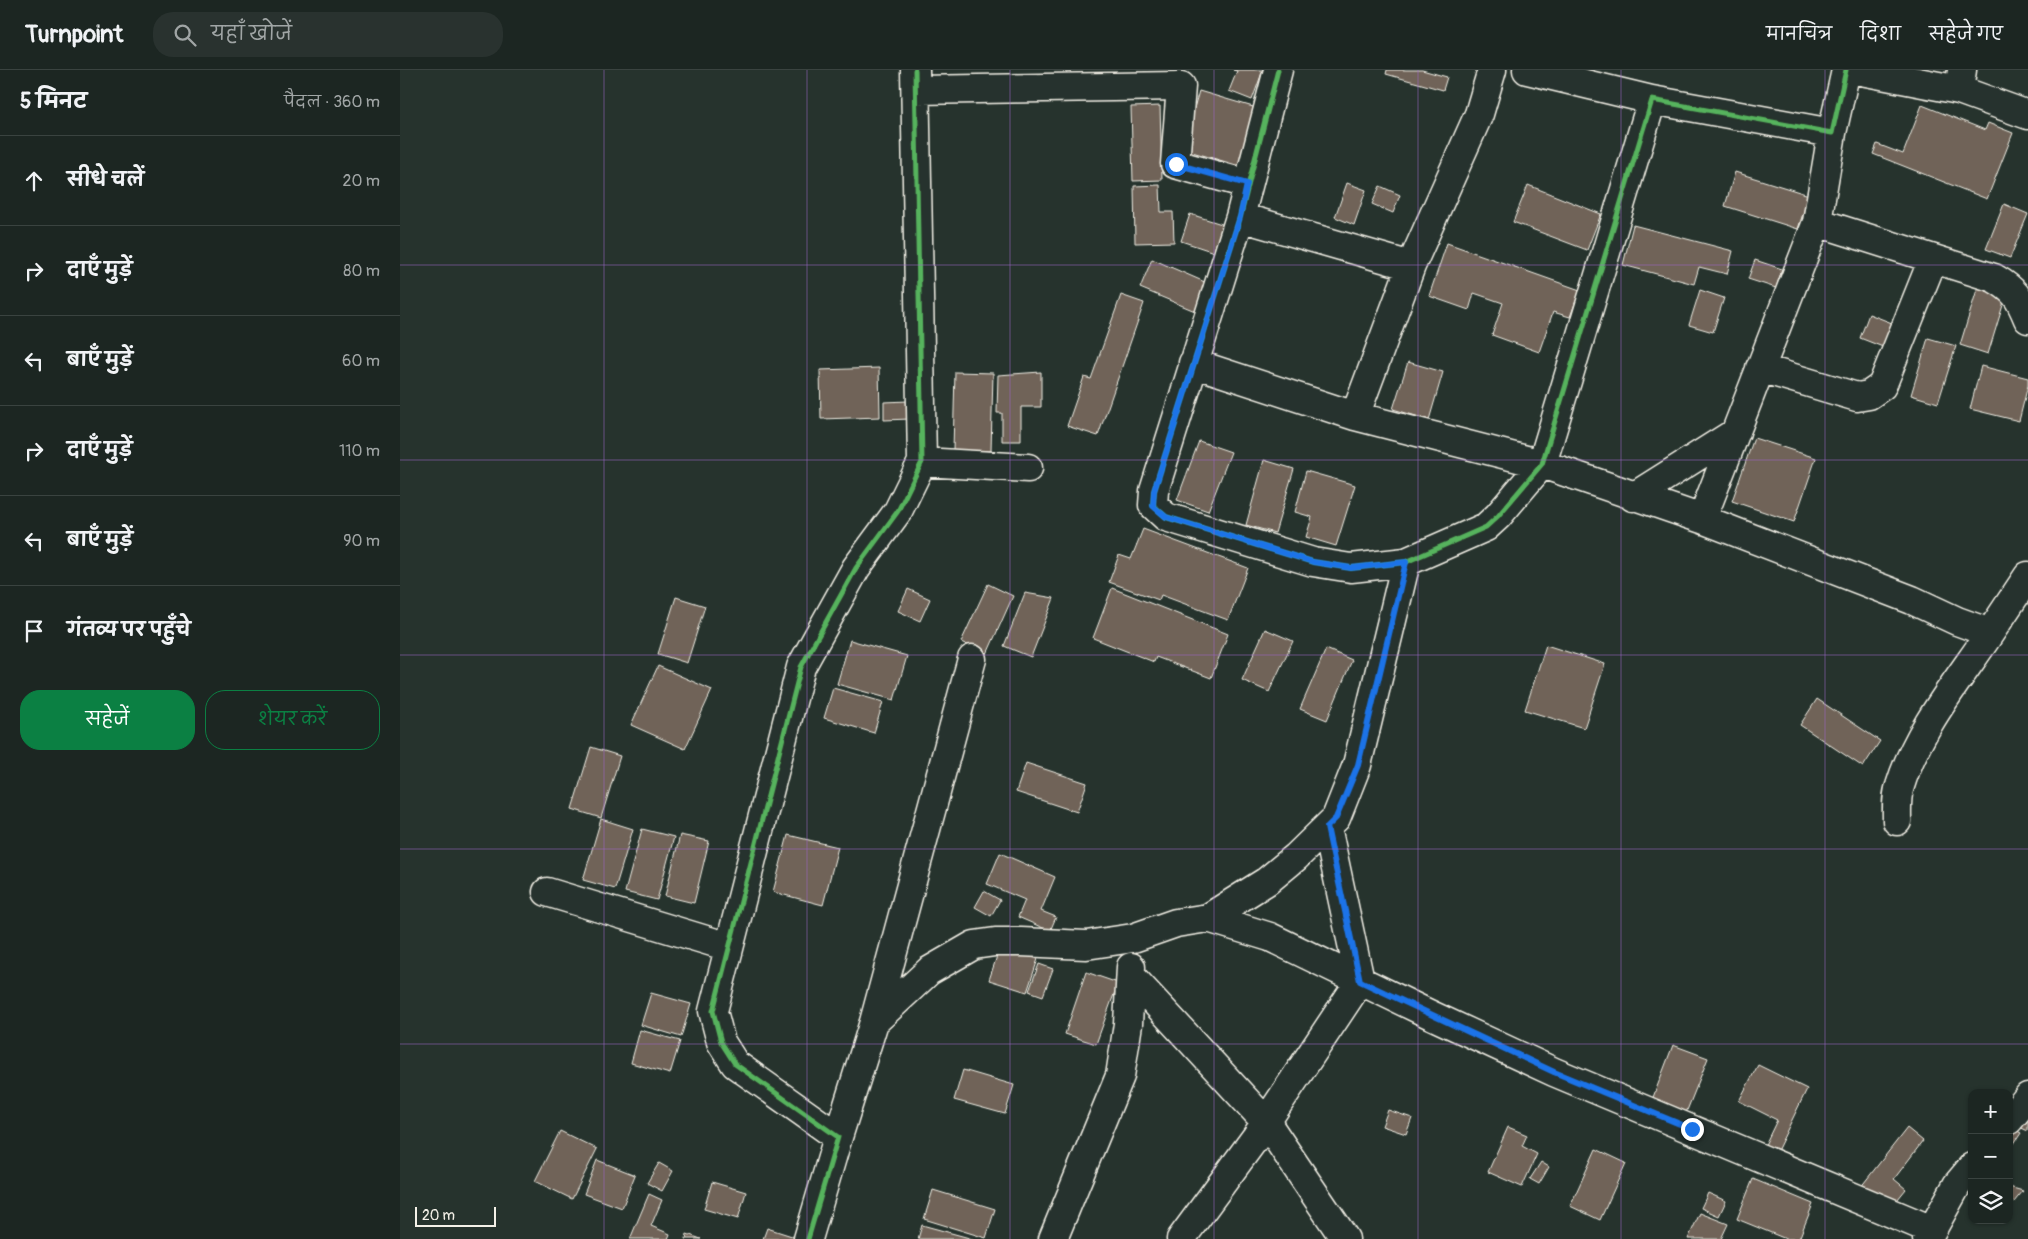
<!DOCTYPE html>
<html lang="hi">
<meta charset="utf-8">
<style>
body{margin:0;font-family:Pangolin,"Playpen Sans Deva",sans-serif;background:#29322f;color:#f1f3f6}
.controls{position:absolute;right:15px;bottom:15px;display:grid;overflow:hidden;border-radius:10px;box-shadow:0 1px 4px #0004}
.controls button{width:45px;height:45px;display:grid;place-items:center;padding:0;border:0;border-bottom:1px solid #3a4340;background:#1c2622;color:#f1f3f6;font:25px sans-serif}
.scale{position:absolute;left:15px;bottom:12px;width:81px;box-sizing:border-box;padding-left:5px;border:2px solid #f4f1e8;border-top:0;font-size:14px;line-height:18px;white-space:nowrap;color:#f4f1e8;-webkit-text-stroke:4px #26332d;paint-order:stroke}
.stop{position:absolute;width:15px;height:15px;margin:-11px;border:4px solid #1a73e8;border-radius:50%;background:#fff}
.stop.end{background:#1a73e8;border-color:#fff;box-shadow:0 1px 5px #0008}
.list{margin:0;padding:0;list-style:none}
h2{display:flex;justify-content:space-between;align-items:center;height:65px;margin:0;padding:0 20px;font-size:21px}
h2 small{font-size:16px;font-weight:400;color:#a0a5a5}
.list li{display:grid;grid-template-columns:32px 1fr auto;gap:15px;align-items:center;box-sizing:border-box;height:90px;padding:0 20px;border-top:1px solid #3a4340}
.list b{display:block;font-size:19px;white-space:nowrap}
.list em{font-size:16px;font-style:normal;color:#a0a5a5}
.actions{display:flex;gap:10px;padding:15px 20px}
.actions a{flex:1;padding:11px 0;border:1px solid #0b8043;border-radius:20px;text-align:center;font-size:18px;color:#0b8043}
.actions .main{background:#0b8043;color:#fff}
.icon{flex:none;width:28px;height:28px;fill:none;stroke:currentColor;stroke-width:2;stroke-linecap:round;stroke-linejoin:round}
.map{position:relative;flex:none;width:1628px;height:1169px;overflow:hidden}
header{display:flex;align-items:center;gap:30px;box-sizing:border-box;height:70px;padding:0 25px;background:#1c2622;border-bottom:1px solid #3a4340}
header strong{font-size:24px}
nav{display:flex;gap:28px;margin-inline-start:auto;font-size:18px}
.search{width:350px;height:45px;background:#29322f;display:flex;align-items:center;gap:12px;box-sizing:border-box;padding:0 18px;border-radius:20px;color:#a0a5a5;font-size:19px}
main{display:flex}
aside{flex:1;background:#1c2622}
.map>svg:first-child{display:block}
.building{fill:#6f6458;stroke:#f4f1e8}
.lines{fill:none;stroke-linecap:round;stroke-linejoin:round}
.minor-casing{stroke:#f4f1e8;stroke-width:31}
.minor{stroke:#26332d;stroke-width:28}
.cycleway-casing{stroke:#26332d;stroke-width:8}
.cycleway{stroke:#56b35d;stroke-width:5}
.route{stroke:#1a73e8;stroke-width:6}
.grid{fill:none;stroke:#9f67cb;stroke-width:1;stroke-opacity:0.55}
</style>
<header>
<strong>Turnpoint</strong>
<div class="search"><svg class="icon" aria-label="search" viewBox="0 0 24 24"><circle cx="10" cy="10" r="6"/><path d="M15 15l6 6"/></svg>यहाँ खोजें</div>
<nav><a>मानचित्र</a><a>दिशा</a><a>सहेजे गए</a></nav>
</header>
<main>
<aside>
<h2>5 मिनट<small>पैदल · 360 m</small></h2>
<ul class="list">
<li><svg class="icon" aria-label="ahead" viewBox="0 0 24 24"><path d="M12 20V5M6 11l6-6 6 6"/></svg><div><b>सीधे चलें</b></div><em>20 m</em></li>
<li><svg class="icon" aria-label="right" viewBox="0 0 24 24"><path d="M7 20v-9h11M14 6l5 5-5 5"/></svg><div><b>दाएँ मुड़ें</b></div><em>80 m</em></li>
<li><svg class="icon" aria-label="left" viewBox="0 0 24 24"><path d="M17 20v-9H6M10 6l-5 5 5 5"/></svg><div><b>बाएँ मुड़ें</b></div><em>60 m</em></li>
<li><svg class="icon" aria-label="right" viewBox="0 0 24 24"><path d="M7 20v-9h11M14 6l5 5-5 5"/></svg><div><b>दाएँ मुड़ें</b></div><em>110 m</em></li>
<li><svg class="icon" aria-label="left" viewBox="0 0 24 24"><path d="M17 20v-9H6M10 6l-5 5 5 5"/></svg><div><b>बाएँ मुड़ें</b></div><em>90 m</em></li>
<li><svg class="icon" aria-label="arrive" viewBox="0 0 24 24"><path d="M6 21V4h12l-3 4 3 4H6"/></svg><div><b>गंतव्य पर पहुँचे</b></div></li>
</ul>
<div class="actions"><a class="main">सहेजें</a><a>शेयर करें</a></div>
</aside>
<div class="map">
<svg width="1628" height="1169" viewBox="0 0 1628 1169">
<rect width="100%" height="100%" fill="#26332d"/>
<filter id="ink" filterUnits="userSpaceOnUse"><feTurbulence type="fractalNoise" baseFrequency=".02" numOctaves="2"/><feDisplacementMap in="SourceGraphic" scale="10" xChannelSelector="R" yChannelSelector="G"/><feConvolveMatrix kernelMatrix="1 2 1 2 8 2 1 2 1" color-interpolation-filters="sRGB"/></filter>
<g filter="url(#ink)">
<path class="building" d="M 833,0 L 863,0 L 852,30 L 829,21 L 837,1 Z
M 987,0 L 1022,0 L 1047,7 L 1043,20 L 986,4 Z
M 799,21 L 860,39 L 843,97 L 782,79 Z
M 1522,35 L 1585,60 L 1588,53 L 1613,63 L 1587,129 L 1473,84 L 1477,74 L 1503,84 Z
M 760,36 L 762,110 L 733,111 L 731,37 Z
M 1335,102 L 1409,125 L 1398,159 L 1325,136 Z
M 947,113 L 966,120 L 954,155 L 935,147 Z
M 760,115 L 761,142 L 773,142 L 774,172 L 735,173 L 734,116 Z
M 1128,115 L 1201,144 L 1187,180 L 1113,152 Z
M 980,116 L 1000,125 L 993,143 L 972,134 Z
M 1604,134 L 1628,144 L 1610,188 L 1586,179 Z
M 790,144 L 828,156 L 820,184 L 781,171 Z
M 1233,155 L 1333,181 L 1327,204 L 1299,197 L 1294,214 L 1223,195 Z
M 1047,173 L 1180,220 L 1170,247 L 1153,242 L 1139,282 L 1092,265 L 1103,233 L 1074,223 L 1069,240 L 1029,226 Z
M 752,189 L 807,213 L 795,241 L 740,218 Z
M 1355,190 L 1382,199 L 1376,218 L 1348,209 Z
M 1579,213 L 1607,222 L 1588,284 L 1560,275 Z
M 1300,220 L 1324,228 L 1313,262 L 1289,255 Z
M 721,225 L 744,233 L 698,366 L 667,356 L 684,307 L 691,309 Z
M 1469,244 L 1497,255 L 1488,279 L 1460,268 Z
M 1528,268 L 1556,276 L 1538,333 L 1511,325 Z
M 1008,292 L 1043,302 L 1029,350 L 993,339 Z
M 1581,296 L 1628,308 L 1628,315 L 1619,351 L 1570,339 Z
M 479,298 L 480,347 L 421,349 L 420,300 Z
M 555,302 L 593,303 L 591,381 L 553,380 Z
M 641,302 L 641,337 L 621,337 L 621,371 L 602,371 L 602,343 L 597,343 L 598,305 Z
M 509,331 L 510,349 L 484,350 L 484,332 Z
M 1354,368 L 1416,388 L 1394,452 L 1332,431 Z
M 799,371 L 831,382 L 808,441 L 777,430 Z
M 864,390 L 894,399 L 875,463 L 846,455 Z
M 906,401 L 955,415 L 936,476 L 906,467 L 912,447 L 895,442 Z
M 743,459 L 848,498 L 828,550 L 761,525 L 759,530 L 709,512 L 719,485 L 731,489 Z
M 588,514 L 613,526 L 587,584 L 561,572 Z
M 712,518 L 828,564 L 811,608 L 756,587 L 754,592 L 693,568 Z
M 508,519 L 530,529 L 520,551 L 498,541 Z
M 625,523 L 654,528 L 631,587 L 604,576 Z
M 276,527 L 305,536 L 287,593 L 258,584 Z
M 865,559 L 893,571 L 869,622 L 842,610 Z
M 450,570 L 507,586 L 494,630 L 437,614 Z
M 1146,575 L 1205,594 L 1184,658 L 1125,640 Z
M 926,579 L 952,590 L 927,650 L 900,639 Z
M 258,596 L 312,620 L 285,679 L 231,655 Z
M 433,618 L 483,632 L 474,663 L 424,648 Z
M 1417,629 L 1480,671 L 1463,697 L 1400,655 Z
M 191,677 L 220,686 L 201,748 L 172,739 Z
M 626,693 L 687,713 L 677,742 L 616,722 Z
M 201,749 L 233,759 L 215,819 L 183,810 Z
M 242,759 L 274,767 L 257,830 L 225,822 Z
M 280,765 L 309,771 L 294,833 L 265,826 Z
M 388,765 L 438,777 L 423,835 L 373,822 Z
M 600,783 L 655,807 L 641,841 L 656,847 L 650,861 L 618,847 L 625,830 L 587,814 Z
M 584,821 L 600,830 L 591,846 L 575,837 Z
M 600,877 L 638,889 L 627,922 L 589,910 Z
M 639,894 L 653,899 L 643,926 L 629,921 Z
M 686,902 L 718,913 L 696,974 L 665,964 Z
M 251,923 L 291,934 L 281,967 L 241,955 Z
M 240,960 L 280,971 L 270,1004 L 231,993 Z
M 1273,975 L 1308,988 L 1286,1043 L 1252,1030 Z
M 1358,995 L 1407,1019 L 1376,1083 L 1364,1077 L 1377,1050 L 1339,1031 Z
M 563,1000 L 614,1015 L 605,1044 L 554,1030 Z
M 1628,1033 L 1628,1061 L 1615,1055 Z
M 988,1040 L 1012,1048 L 1006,1064 L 982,1056 Z
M 1609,1056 L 1621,1063 L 1609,1081 Z
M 1108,1057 L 1127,1065 L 1122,1076 L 1137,1084 L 1122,1117 L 1088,1102 Z
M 1507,1058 L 1523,1071 L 1494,1109 L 1506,1119 L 1489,1140 L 1460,1118 Z
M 160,1061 L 197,1079 L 172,1129 L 135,1111 Z
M 1196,1079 L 1226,1093 L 1200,1150 L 1170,1136 Z
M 197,1090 L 235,1105 L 222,1138 L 184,1124 Z
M 1141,1092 L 1149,1097 L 1139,1114 L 1130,1109 Z
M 259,1093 L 273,1101 L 262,1121 L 247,1113 Z
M 1353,1109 L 1413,1134 L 1399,1169 L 1386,1169 L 1337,1149 Z
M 312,1112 L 346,1122 L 338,1149 L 304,1139 Z
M 1609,1117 L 1623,1121 L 1609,1138 Z
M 533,1120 L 595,1139 L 586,1168 L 524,1149 Z
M 1308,1123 L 1326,1131 L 1319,1146 L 1301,1138 Z
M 249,1124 L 262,1130 L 251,1156 L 270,1164 L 268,1169 L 230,1169 Z
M 1300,1143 L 1328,1154 L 1321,1169 L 1288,1169 Z
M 522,1155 L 573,1169 L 518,1169 Z
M 367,1158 L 398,1168 L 398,1169 L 363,1169 Z
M 287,1164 L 301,1169 L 286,1169 Z"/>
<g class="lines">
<g class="minor-casing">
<path id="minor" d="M 878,0 L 840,147 L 754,421 L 753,435 L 766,447 L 913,492 L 951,498 L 1006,492 L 1086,457 L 1098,446 L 1142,394 L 1252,30 L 1432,63 L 1446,0
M 1127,0 L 1252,30
M 1456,0 L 1559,20 L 1562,0
M 516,20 L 781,16 L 775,94 L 847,114
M 1559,20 L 1628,45
M 840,147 L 1011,196 L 955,346
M 1417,152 L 1594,208 C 1615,220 1619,227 1628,249
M 1011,196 L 1079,44 L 1092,0
M 793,293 L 955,346 L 1142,394 L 1302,449 L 1417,152 L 1432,63
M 1360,298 L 1457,327 L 1469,325 L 1482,316 L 1533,189
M 522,392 L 628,398
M 1233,427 L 1336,362
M 1302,449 L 1512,530 L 1557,551 L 1590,563 L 1628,506
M 1497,751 C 1497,740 1496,726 1500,716 C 1517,660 1558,611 1590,563
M 147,822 L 329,877
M 808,848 L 867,811 L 896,787 L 936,748 L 957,695 L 1006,492
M 731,906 L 866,1052 L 945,1169
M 474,952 L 572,589
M 1609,1050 L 1628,1027
M 438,1067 L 474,952 L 529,901 L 574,875 L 595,872 L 621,872 L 686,875 L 733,868 L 776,853 L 808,848 L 870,867 L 1029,944 L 1154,1002 L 1532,1160
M 408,1169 L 438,1067 L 335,994 L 321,972 L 313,941 L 401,597 L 456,498 L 498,441 L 522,392 L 515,0
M 653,1169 L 720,1006 L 728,954 L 731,897
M 781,1169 L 856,1067 L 960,911 L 927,757
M 1527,1169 L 1557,1115 L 1572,1097"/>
</g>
<use href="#minor" class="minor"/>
<g class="cycleway-casing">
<path id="cycleway" d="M 878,0 L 840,147 L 754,421 L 753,435 L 766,447 L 913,492 L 951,498 L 1006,492 L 1086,457 L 1098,446 L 1142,394 L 1252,30 L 1432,63 L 1446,0
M 408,1169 L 438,1067 L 335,994 L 321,972 L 313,941 L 401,597 L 456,498 L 498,441 L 522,392 L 515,0"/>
</g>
<use href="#cycleway" class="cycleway"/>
</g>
</g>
<g class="lines" filter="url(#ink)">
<path class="route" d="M 776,94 L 847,114 L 840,147 L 754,421 L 753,436 L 766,447 L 913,492 L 951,498 L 1006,492 L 958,695 L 936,748 L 927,757 L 960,911 L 1154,1002 L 1292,1059"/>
</g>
<path class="grid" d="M 204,0 L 204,1169M 407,0 L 407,1169M 610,0 L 610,1169M 814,0 L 814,1169M 1018,0 L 1018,1169M 1221,0 L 1221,1169M 1425,0 L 1425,1169M 0,195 L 1628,195M 0,390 L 1628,390M 0,585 L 1628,585M 0,779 L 1628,779M 0,974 L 1628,974"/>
</svg>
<div class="controls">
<button>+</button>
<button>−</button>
<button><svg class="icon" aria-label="layers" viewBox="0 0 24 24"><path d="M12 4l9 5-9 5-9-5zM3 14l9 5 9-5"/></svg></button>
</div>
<div class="scale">20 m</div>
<div class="stop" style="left:776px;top:94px"></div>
<div class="stop end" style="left:1292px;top:1059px"></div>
</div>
</main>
